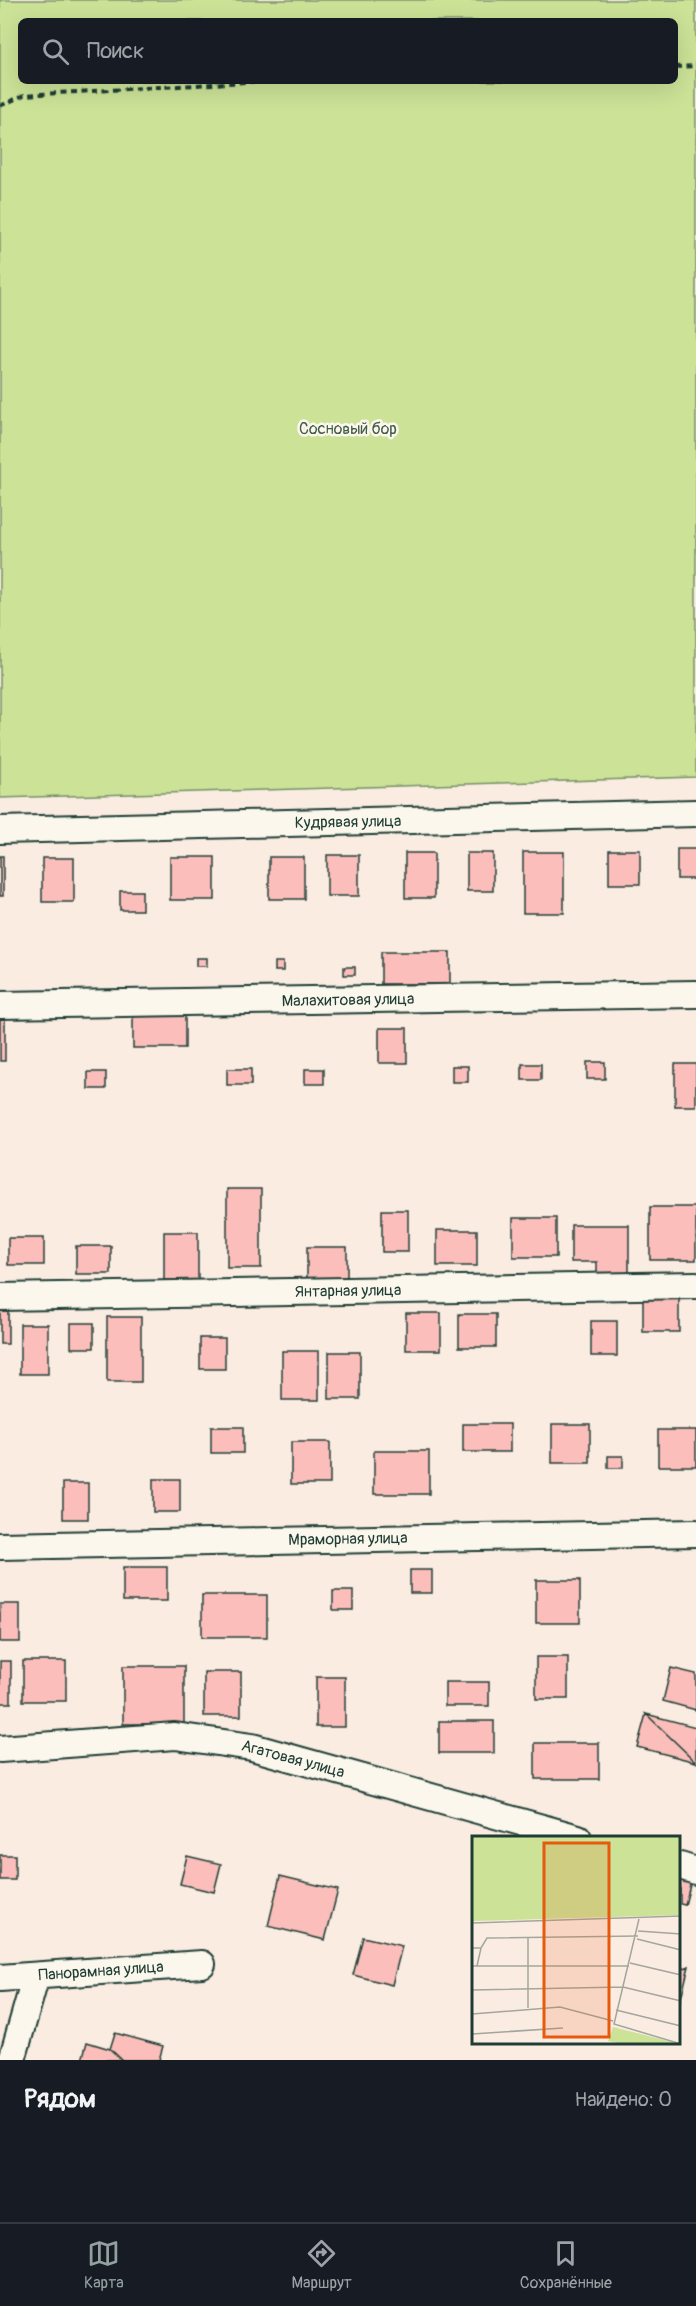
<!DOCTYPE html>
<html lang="ru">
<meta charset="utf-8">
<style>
body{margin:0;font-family:Pangolin,sans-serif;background:#242831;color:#f1f3f6}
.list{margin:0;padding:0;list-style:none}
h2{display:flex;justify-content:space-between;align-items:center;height:78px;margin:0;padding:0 24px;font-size:26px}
h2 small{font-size:20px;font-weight:400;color:#9ea1a6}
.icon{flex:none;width:33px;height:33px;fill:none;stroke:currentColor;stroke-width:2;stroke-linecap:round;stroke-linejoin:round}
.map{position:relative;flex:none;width:696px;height:2060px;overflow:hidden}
.search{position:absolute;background:#171b24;box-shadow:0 6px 24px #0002;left:18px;right:18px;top:18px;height:66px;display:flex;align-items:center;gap:15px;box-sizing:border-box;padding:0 21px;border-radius:9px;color:#9ea1a6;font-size:22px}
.sheet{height:162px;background:#171b24}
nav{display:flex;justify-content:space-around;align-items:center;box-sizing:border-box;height:84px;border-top:2px solid #363941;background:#171b24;font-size:16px;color:#9ea1a6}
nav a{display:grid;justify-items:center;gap:3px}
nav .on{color:#92a19f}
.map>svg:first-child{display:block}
.green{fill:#cbe297;stroke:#759066;stroke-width:1.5;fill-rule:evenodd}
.building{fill:#fbbeba;stroke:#1f3d34;stroke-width:1.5}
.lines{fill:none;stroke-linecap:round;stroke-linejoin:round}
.minor-casing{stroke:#1f3d34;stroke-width:30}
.path{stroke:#1f3d34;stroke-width:4;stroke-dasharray:6 4.5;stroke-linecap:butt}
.minor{stroke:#fbf7ec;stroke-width:26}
.labels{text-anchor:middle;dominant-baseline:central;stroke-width:5;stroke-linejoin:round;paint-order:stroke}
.park-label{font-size:16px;fill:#415e48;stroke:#fbf7ec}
.street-label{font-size:16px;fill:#1f3d34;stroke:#fbf7ec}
.inset-road{fill:none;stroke:#a3a69c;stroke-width:1.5}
.view{fill:#e8590c;fill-opacity:0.15;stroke:#e8590c;stroke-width:3}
.inset-edge{fill:none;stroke:#1f3d34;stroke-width:3}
</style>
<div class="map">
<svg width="696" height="2060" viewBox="0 0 696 2060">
<rect width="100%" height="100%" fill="#fbece2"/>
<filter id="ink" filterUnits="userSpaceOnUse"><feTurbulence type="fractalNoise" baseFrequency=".0167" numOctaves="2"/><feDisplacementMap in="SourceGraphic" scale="12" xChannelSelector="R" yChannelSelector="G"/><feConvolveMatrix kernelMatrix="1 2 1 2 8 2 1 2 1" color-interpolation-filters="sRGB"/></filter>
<g filter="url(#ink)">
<path class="green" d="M 0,0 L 696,0 L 696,777 L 0,798 ZM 21,21 L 675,21 L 675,81 L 21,81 Z"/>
<path class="building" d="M 677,849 L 696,849 L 696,879 L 677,879 Z
M 609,850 L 640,850 L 640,884 L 609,884 Z
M 523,852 L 564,852 L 564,913 L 523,913 Z
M 405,853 L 434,853 L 434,898 L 405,898 Z
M 467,853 L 493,853 L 493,891 L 467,891 Z
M 327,855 L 359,855 L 359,896 L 327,896 Z
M 0,856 L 3,856 L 3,896 L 0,896 Z
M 170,857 L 215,857 L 215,900 L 170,900 Z
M 269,857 L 304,857 L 304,899 L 269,899 Z
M 42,858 L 74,858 L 74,902 L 42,902 Z
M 120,891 L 142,891 L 142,910 L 120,910 Z
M 381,952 L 450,952 L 450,984 L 381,984 Z
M 196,958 L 207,958 L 207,966 L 196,966 Z
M 275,962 L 283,962 L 283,971 L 275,971 Z
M 344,967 L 355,967 L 355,975 L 344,975 Z
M 133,1014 L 185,1014 L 185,1048 L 133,1048 Z
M 0,1016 L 5,1016 L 5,1061 L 0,1061 Z
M 379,1028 L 407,1028 L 407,1063 L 379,1063 Z
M 587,1062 L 605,1062 L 605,1079 L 587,1079 Z
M 522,1064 L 541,1064 L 541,1080 L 522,1080 Z
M 675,1064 L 696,1064 L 696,1106 L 675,1106 Z
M 452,1066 L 468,1066 L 468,1082 L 452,1082 Z
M 227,1069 L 251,1069 L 251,1085 L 227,1085 Z
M 305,1069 L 324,1069 L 324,1084 L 305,1084 Z
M 88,1072 L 106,1072 L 106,1089 L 88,1089 Z
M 227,1189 L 261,1189 L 261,1268 L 227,1268 Z
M 650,1207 L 696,1207 L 696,1260 L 650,1260 Z
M 382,1210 L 408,1210 L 408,1252 L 382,1252 Z
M 513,1218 L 556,1218 L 556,1257 L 513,1257 Z
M 571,1225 L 629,1225 L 629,1274 L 597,1274 L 597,1262 L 571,1262 Z
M 437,1230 L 477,1230 L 477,1266 L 437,1266 Z
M 164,1232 L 198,1232 L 198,1280 L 164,1280 Z
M 8,1238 L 44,1238 L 44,1265 L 8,1265 Z
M 76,1246 L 111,1246 L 111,1274 L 76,1274 Z
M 307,1247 L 347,1247 L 347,1279 L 307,1279 Z
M 643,1298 L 679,1298 L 679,1332 L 643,1332 Z
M 0,1310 L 8,1310 L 8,1344 L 0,1344 Z
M 406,1313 L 441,1313 L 441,1350 L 406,1350 Z
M 459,1314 L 496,1314 L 496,1347 L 459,1347 Z
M 107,1317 L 141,1317 L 141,1382 L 107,1382 Z
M 591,1321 L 617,1321 L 617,1356 L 591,1356 Z
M 71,1323 L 94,1323 L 94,1348 L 71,1348 Z
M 20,1324 L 48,1324 L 48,1374 L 20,1374 Z
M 200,1338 L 225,1338 L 225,1369 L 200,1369 Z
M 282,1351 L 319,1351 L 319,1400 L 282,1400 Z
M 329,1352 L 360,1352 L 360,1399 L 329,1399 Z
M 463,1424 L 510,1424 L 510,1452 L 463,1452 Z
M 552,1424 L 590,1424 L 590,1463 L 552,1463 Z
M 211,1427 L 243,1427 L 243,1453 L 211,1453 Z
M 658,1430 L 696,1430 L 696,1466 L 658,1466 Z
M 291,1442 L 330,1442 L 330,1484 L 291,1484 Z
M 374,1451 L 429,1451 L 429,1494 L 374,1494 Z
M 608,1456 L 623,1456 L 623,1468 L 608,1468 Z
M 153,1479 L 180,1479 L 180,1512 L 153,1512 Z
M 63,1483 L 88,1483 L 88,1519 L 63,1519 Z
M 123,1567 L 167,1567 L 167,1601 L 123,1601 Z
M 410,1570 L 432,1570 L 432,1593 L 410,1593 Z
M 536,1580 L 580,1580 L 580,1623 L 536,1623 Z
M 333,1591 L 353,1591 L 353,1610 L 333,1610 Z
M 202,1595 L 267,1595 L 267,1637 L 202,1637 Z
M 0,1604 L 20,1604 L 20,1642 L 0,1642 Z
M 536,1657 L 568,1657 L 568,1699 L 536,1699 Z
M 0,1661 L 11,1661 L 11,1703 L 0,1703 Z
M 23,1661 L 66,1661 L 66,1701 L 23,1701 Z
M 123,1666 L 184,1666 L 184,1724 L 123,1724 Z
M 671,1668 L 696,1674 L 696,1710 L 663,1701 Z
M 204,1672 L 241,1672 L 241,1716 L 204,1716 Z
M 316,1677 L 345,1677 L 345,1727 L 316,1727 Z
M 445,1682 L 489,1682 L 489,1706 L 445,1706 Z
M 646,1714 L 696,1762 L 637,1747 Z
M 646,1714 L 696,1727 L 696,1762 Z
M 439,1721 L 494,1721 L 494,1753 L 439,1753 Z
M 535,1743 L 599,1743 L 599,1779 L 535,1779 Z
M 0,1855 L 15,1855 L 15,1880 L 0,1880 Z
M 187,1856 L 221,1864 L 214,1892 L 180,1884 Z
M 280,1876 L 338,1890 L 325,1940 L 268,1926 Z
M 680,1878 L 691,1881 L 685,1905 L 680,1904 Z
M 363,1937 L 402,1946 L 392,1985 L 353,1975 Z
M 689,1966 L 680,2002 L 680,1970 Z
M 115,2033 L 163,2046 L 159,2060 L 122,2060 L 110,2049 Z
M 87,2042 L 110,2049 L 122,2060 L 82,2060 Z"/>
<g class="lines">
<g class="minor-casing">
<path id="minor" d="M 0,830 L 696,813
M 0,1005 L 696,994
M 0,1297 L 696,1285
M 0,1546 L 696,1533
M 0,1749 L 175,1736 L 252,1747 L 578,1838
M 680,1866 L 696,1871
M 0,1978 L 202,1964
M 12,2060 L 36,1976"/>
</g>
<path class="path" d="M 675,67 L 696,66
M 0,106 L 24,95 L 264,81"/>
<use href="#minor" class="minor"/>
</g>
</g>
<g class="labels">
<g class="park-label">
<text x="348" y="429">Сосновый бор</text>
</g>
<g class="street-label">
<text transform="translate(348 822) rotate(-1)">Кудрявая улица</text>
<text transform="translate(348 1000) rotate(-1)">Малахитовая улица</text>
<text transform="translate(348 1291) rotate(-1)">Янтарная улица</text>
<text transform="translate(348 1539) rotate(-1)">Мраморная улица</text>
<text transform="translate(293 1759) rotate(15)">Агатовая улица</text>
<text transform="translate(101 1971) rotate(-4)">Панорамная улица</text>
</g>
</g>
<g transform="translate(472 1836)">
<rect width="208" height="208" fill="#fbece2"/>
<path d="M 0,0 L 208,0 L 208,79 L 0,85 ZM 141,191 L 208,208 L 151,208 L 136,205 Z" fill="#cbe297"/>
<path class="inset-road" d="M 167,83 L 142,188 L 209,208M 0,87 L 209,80M 166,95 L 209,98M 165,103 L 209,114M 0,112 L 9,112 L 15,102 L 166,100M 158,127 L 209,139M 0,130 L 157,130M 5,130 L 9,112M 0,154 L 151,151 L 209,165M 56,172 L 56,102M 144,174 L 209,190M 0,178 L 88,171 L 141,185M 0,198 L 91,192"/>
<path class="view" d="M 72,7 L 137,7 L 137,201 L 72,201 Z"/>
<rect width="208" height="208" class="inset-edge"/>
</g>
</svg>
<div class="search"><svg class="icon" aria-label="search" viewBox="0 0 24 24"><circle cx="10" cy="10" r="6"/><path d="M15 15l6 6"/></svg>Поиск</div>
</div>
<section class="sheet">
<h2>Рядом<small>Найдено: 0</small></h2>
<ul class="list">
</ul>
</section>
<nav>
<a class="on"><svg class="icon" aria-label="map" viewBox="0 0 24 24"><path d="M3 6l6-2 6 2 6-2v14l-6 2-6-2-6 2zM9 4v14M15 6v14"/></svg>Карта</a>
<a><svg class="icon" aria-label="directions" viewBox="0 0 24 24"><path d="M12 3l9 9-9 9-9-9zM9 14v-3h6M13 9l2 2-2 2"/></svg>Маршрут</a>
<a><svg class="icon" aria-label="saved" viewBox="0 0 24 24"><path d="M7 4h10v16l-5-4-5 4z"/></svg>Сохранённые</a>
</nav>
